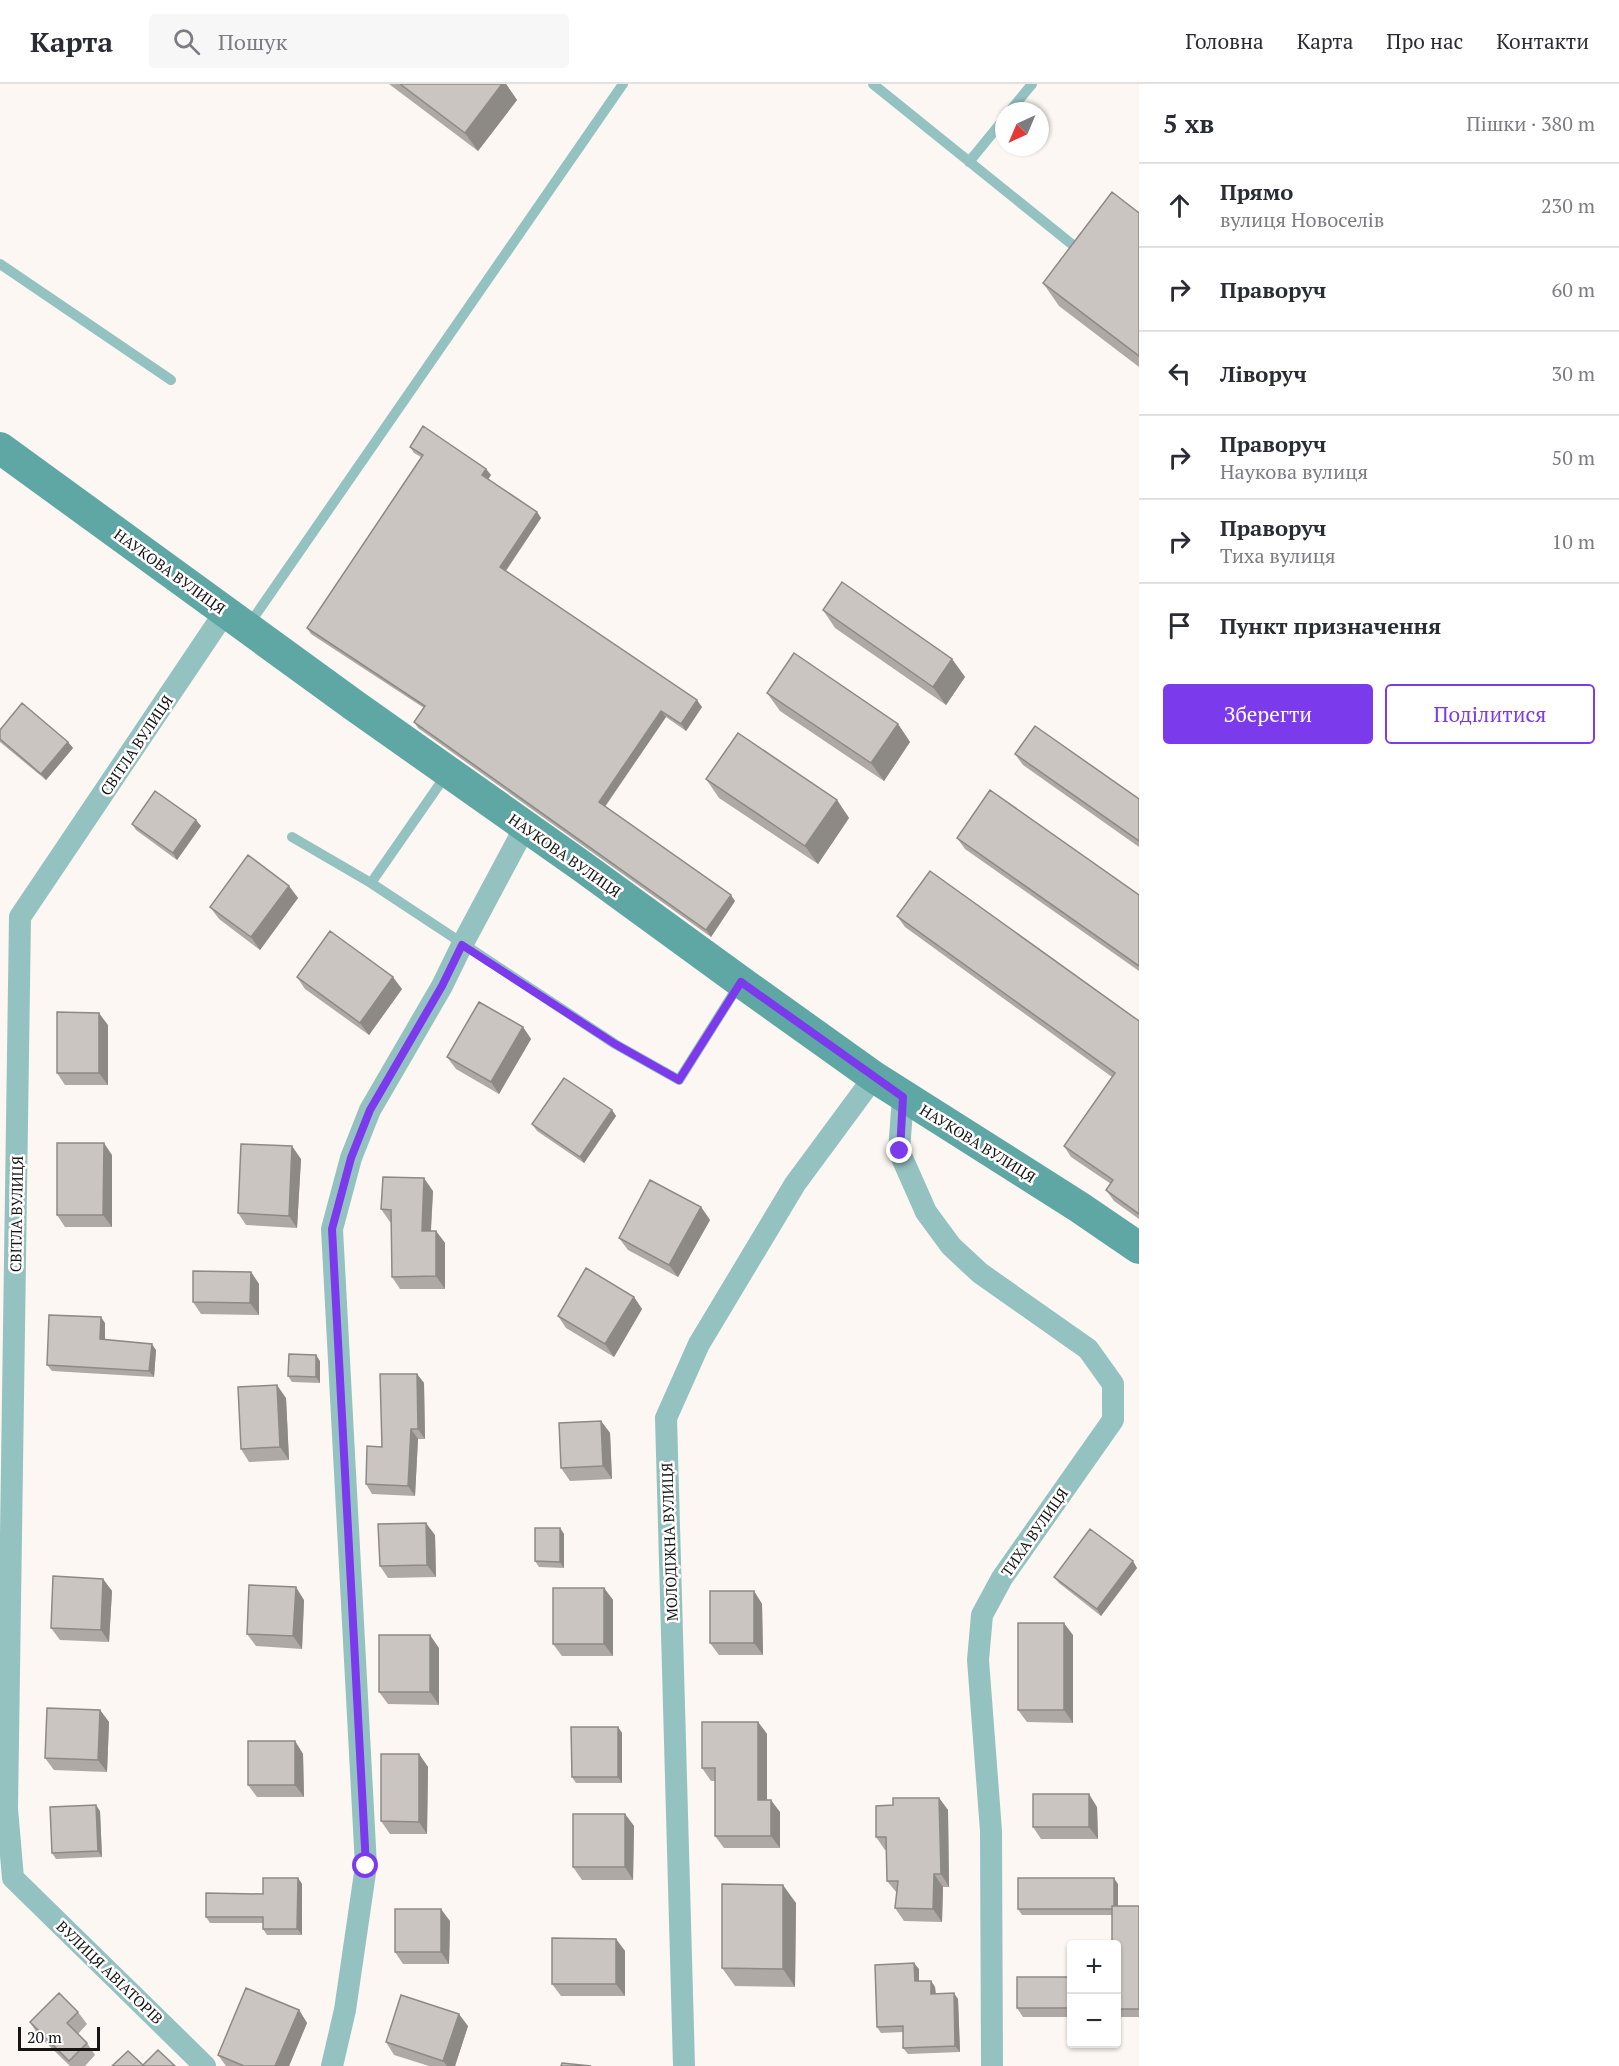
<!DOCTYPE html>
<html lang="uk">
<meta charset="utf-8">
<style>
body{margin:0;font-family:"PT Serif",serif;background:#f7f7f7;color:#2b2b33}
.controls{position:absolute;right:18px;bottom:18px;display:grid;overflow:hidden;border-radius:6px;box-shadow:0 2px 4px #0004}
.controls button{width:54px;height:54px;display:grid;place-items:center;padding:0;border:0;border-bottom:2px solid #e1e1e2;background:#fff;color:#2b2b33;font:30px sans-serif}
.compass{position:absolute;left:995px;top:18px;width:54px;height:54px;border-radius:50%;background:#fff;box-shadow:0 2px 4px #0004;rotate:224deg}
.scale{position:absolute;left:18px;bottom:15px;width:82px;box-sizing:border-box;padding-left:6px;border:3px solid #171513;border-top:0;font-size:16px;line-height:21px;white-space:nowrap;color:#171513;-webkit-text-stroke:4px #fff;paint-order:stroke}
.stop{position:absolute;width:18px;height:18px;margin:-14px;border:4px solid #7c3aed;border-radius:50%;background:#fff}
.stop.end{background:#7c3aed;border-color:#fff;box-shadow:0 2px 6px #0008}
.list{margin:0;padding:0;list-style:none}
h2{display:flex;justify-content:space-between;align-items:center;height:78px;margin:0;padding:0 24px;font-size:26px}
h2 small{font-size:20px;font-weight:400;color:#7c7c81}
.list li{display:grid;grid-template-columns:39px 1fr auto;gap:18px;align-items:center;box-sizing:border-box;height:84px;padding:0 24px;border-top:2px solid #e1e1e2}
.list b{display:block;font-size:22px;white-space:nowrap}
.list p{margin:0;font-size:20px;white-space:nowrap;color:#7c7c81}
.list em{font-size:20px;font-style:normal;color:#7c7c81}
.actions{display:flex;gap:12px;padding:18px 24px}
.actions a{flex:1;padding:14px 0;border:2px solid #7c3aed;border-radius:6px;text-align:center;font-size:21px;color:#7c3aed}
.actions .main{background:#7c3aed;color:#fff}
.icon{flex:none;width:33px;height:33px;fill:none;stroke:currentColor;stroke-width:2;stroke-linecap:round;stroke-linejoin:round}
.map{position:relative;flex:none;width:1139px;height:1982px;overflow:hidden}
header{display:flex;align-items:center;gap:36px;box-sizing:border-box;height:84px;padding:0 30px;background:#fff;border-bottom:2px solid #e1e1e2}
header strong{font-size:28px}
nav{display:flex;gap:33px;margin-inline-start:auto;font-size:21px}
.search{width:420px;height:54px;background:#f7f7f7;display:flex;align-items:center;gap:15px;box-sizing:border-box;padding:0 21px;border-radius:6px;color:#7c7c81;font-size:22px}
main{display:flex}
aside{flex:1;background:#fff}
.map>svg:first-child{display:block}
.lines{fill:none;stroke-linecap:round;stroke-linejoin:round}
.lane{stroke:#94c2c0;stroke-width:10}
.street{stroke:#94c2c0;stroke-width:22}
.secondary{stroke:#5ea7a4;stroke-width:32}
.wall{fill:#aea9a5}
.shaded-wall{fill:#8d8a86}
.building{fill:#cac5c0;stroke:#8d8a86;stroke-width:1.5}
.route{stroke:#7c3aed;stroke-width:8}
.labels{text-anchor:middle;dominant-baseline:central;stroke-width:5;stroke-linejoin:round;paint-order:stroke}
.street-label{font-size:15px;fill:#171513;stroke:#fff}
</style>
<header>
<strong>Карта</strong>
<div class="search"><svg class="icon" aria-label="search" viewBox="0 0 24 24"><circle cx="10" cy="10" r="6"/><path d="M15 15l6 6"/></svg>Пошук</div>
<nav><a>Головна</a><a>Карта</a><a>Про нас</a><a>Контакти</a></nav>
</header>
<main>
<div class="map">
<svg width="1139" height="1982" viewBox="0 0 1139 1982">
<rect width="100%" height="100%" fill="#fcf7f2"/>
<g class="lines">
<path class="lane" d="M 873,0 L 1079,166
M 1010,27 L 1032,0
M 969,78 L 1004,35
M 0,180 L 171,296
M 248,542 L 623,0
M 292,753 L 371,799 L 615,960 L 679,996 L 740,899
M 371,799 L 446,691"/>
<path class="street" d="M 903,1013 L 899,1067 L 926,1128 L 951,1162 L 980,1189 L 1088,1265 L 1113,1300 L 1113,1336 L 1002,1494 L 982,1531 L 978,1576 L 991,1747 L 992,1982
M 205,1982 L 13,1794 L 7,1725 L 20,833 L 225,528
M 332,1982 L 345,1926 L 366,1782 L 332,1145 L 351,1074 L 370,1026 L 442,902 L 462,861 L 525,743
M 684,1982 L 666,1334 L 699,1260 L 795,1100 L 874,993"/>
<path class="secondary" d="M 0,364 L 355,622 L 583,783 L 741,898 L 874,993 L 1079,1123 L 1139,1164"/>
</g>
<path class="wall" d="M 389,0 L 506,0 L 517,16 L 478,67 Z
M 1139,129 L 1139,283 L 1059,222 L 1043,199 Z
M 410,363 L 486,385 L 491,391 L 488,395 L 537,428 L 541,434 L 506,487 L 702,623 L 686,647 L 666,633 L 605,723 L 735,817 L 711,853 L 418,644 L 414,638 L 424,624 L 311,550 L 307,544 L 421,373 L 414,369 Z
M 823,526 L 952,575 L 965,593 L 946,621 L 835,544 Z
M 767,609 L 898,640 L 910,658 L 884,697 L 780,627 Z
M 0,646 L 68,658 L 73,664 L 46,696 L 0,658 Z
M 1015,670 L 1139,715 L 1139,763 L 1023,681 Z
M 706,695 L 837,716 L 849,734 L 818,780 L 719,714 Z
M 196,736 L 201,742 L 177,776 L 136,746 L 132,740 Z
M 957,754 L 1139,811 L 1139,887 L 965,765 Z
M 289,802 L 298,814 L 260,866 L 219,835 L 210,823 Z
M 897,832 L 1139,937 L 1139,1135 L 1114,1117 L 1106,1106 L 1111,1100 L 1071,1073 L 1064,1062 L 1112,993 L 905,843 Z
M 297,893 L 402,905 L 369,951 L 305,905 Z
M 108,941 L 108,1001 L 65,1001 L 57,989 Z
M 523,943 L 531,955 L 499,1010 L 456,985 L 447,973 Z
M 612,1026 L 616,1032 L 584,1079 L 537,1047 L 532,1040 Z
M 112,1071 L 112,1143 L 65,1143 L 57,1131 Z
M 301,1075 L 297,1144 L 246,1141 L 238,1129 Z
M 433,1107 L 431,1147 L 436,1147 L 445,1159 L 445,1205 L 400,1205 L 392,1193 L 391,1138 L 390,1138 L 381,1125 Z
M 701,1123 L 710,1136 L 678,1193 L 628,1166 L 619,1154 Z
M 251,1188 L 259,1200 L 259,1231 L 201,1230 L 193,1218 Z
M 634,1213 L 642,1225 L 614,1273 L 566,1244 L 558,1232 Z
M 105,1239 L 105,1255 L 156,1266 L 154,1293 L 52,1287 L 47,1281 Z
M 320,1277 L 320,1299 L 292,1298 L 288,1292 Z
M 417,1290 L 424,1299 L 425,1355 L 418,1355 L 415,1412 L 372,1410 L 366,1400 L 382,1363 Z
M 286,1314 L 289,1376 L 249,1378 L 241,1365 Z
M 601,1337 L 610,1349 L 612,1395 L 570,1397 L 561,1384 Z
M 560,1444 L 564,1450 L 564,1484 L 539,1483 L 535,1477 Z
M 435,1451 L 436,1493 L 388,1494 L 380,1482 Z
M 1137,1484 L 1101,1532 L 1059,1499 L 1054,1493 Z
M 103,1495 L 112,1507 L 109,1558 L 60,1556 L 51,1544 Z
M 604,1504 L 613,1516 L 613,1572 L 562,1572 L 553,1560 Z
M 754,1507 L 762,1520 L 763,1571 L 719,1571 L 710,1559 Z
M 304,1516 L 302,1565 L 256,1562 L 247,1550 Z
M 1073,1551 L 1073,1639 L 1027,1638 L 1018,1626 Z
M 439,1564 L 439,1621 L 388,1620 L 379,1608 Z
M 100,1626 L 109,1638 L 107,1688 L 54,1686 L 45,1674 Z
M 758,1638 L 767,1650 L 767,1716 L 780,1728 L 780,1764 L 724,1764 L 715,1752 L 715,1697 L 711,1697 L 702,1684 Z
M 618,1643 L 622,1649 L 622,1699 L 576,1699 L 572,1693 Z
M 295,1657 L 303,1670 L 304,1713 L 257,1713 L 248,1701 Z
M 419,1670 L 428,1683 L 427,1750 L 390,1750 L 381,1737 Z
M 939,1714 L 948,1726 L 949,1803 L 943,1803 L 942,1838 L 904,1837 L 895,1824 L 897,1809 L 887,1797 L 887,1766 L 885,1766 L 876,1753 L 893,1721 Z
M 1097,1723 L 1098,1755 L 1041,1755 L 1033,1743 Z
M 100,1727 L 102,1773 L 56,1775 L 52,1769 Z
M 625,1730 L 634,1742 L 633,1796 L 582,1796 L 573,1783 Z
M 298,1794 L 302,1800 L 302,1851 L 267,1851 L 263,1845 L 263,1839 L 210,1839 L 206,1833 L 263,1810 Z
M 1118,1800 L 1118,1822 L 1139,1822 L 1139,1933 L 1116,1933 L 1116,1860 L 1112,1831 L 1022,1831 L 1018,1825 Z
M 796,1819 L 795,1903 L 735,1902 L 722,1884 Z
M 450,1837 L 449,1880 L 403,1880 L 395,1868 Z
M 616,1855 L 625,1867 L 625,1912 L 561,1912 L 552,1900 Z
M 919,1885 L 919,1897 L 931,1897 L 935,1903 L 936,1910 L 958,1915 L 960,1968 L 908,1970 L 903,1964 L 903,1948 L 881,1949 L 877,1943 Z
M 1071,1893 L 1071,1933 L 1023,1933 L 1017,1924 Z
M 299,1926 L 307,1939 L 289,1982 L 226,1982 L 218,1971 Z
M 78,1928 L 87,1940 L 78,1950 L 87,1959 L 95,1971 L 85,1982 L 70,1982 L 38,1951 L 30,1938 Z
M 468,1942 L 455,1982 L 429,1982 L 394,1971 L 386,1958 Z"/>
<path class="shaded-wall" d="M 502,0 L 506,0 L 517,16 L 478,67 L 465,49 Z
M 486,385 L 491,391 L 487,397 L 482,391 Z
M 537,428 L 541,434 L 504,489 L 500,483 Z
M 952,575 L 965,593 L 946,621 L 933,603 Z
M 697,616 L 702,623 L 686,647 L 681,640 Z
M 661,627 L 666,633 L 603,725 L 599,718 Z
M 898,640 L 910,658 L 884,697 L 871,679 Z
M 68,658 L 73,664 L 46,696 L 41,690 Z
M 837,716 L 849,734 L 818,780 L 805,762 Z
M 196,736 L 201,742 L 177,776 L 173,769 Z
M 289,802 L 298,814 L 260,866 L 251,853 Z
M 731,811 L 735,817 L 711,853 L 706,846 Z
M 393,893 L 402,905 L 369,951 L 360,939 Z
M 99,929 L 108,941 L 108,1001 L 99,989 Z
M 523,943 L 531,955 L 499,1010 L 491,998 Z
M 612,1026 L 616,1032 L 584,1079 L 580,1073 Z
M 104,1059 L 112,1071 L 112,1143 L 103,1131 Z
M 292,1062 L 301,1075 L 297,1144 L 289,1132 Z
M 424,1094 L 433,1107 L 430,1159 L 422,1147 Z
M 701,1123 L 710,1136 L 678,1193 L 669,1181 Z
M 436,1147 L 445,1159 L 445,1205 L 436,1192 Z
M 251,1188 L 259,1200 L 259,1231 L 250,1219 Z
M 634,1213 L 642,1225 L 614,1273 L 605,1260 Z
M 101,1233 L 105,1239 L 105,1261 L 100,1255 Z
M 152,1260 L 156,1266 L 154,1293 L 149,1287 Z
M 316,1271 L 320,1277 L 320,1299 L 316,1293 Z
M 417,1290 L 424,1299 L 425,1355 L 418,1345 Z
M 277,1301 L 286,1314 L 289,1376 L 280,1363 Z
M 601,1337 L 610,1349 L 612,1395 L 603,1382 Z
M 411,1345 L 418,1355 L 415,1412 L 408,1402 Z
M 426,1439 L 435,1451 L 436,1493 L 427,1481 Z
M 560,1444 L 564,1450 L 564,1484 L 560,1478 Z
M 1133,1477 L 1137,1484 L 1101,1532 L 1097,1525 Z
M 103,1495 L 112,1507 L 109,1558 L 101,1546 Z
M 296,1503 L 304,1516 L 302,1565 L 293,1552 Z
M 604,1504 L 613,1516 L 613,1572 L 604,1560 Z
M 754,1507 L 762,1520 L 763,1571 L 754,1559 Z
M 1064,1539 L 1073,1551 L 1073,1639 L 1064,1626 Z
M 430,1551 L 439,1564 L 439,1621 L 430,1608 Z
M 100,1626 L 109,1638 L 107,1688 L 98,1676 Z
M 758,1638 L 767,1650 L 767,1728 L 758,1716 Z
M 618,1643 L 622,1649 L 622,1699 L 618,1693 Z
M 295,1657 L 303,1670 L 304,1713 L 295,1701 Z
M 419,1670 L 428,1683 L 427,1750 L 419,1738 Z
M 1089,1710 L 1097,1723 L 1098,1755 L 1089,1743 Z
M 939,1714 L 948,1726 L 949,1803 L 941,1790 Z
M 771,1716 L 780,1728 L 780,1764 L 771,1752 Z
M 96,1721 L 100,1727 L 102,1773 L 98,1767 Z
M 625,1730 L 634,1742 L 633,1796 L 625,1783 Z
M 934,1790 L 943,1803 L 942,1838 L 933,1825 Z
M 298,1794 L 302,1800 L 302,1851 L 297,1845 Z
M 1114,1794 L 1118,1800 L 1118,1831 L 1114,1825 Z
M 783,1801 L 796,1819 L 795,1903 L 783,1885 Z
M 441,1825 L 450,1837 L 449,1880 L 441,1868 Z
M 616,1855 L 625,1867 L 625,1912 L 616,1900 Z
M 914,1879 L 919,1885 L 919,1903 L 915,1897 Z
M 931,1897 L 935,1903 L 936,1916 L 931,1910 Z
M 954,1909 L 958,1915 L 960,1968 L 955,1962 Z
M 299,1926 L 307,1939 L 289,1982 L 275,1982 Z
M 459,1930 L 468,1942 L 455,1982 L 447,1982 L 443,1977 Z"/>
<path class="building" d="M 400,0 L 502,0 L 465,49 Z
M 1112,108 L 1139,129 L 1139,272 L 1043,199 Z
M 423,342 L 486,385 L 482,391 L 537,428 L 500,483 L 697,616 L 681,640 L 661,627 L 599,718 L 731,811 L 706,846 L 414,638 L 425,622 L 307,544 L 423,371 L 410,363 Z
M 842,498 L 952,575 L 933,603 L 823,526 Z
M 794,569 L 898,640 L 871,679 L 767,609 Z
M 22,619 L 68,658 L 41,690 L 0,655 L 0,646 Z
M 1035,642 L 1139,715 L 1139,757 L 1015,670 Z
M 738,649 L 837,716 L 805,762 L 706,695 Z
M 990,706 L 1139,811 L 1139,882 L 957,754 Z
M 155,707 L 196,736 L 173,769 L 132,740 Z
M 248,771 L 289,802 L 251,853 L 210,823 Z
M 930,787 L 1139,937 L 1139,1130 L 1106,1106 L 1113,1096 L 1064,1062 L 1115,989 L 897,832 Z
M 330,847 L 393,893 L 360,939 L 297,893 Z
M 479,918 L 523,943 L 491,998 L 447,973 Z
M 57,928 L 99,929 L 99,989 L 57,989 Z
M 564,994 L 612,1026 L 580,1073 L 532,1040 Z
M 57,1059 L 104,1059 L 103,1131 L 57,1131 Z
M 241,1060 L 292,1062 L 289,1132 L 238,1129 Z
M 383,1093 L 424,1094 L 422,1147 L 436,1147 L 436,1192 L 392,1193 L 391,1126 L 381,1125 Z
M 650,1096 L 701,1123 L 669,1181 L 619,1154 Z
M 586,1184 L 634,1213 L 605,1260 L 558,1232 Z
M 193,1187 L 251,1188 L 250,1219 L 193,1218 Z
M 49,1231 L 101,1233 L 100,1255 L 152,1260 L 149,1287 L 47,1281 Z
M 289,1270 L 316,1271 L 316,1293 L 288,1292 Z
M 380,1290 L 417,1290 L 418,1345 L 411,1345 L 408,1402 L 366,1400 L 367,1362 L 382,1363 Z
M 277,1301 L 280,1363 L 241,1365 L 238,1303 Z
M 601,1337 L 603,1382 L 561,1384 L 559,1339 Z
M 426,1439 L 427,1481 L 380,1482 L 378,1440 Z
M 535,1444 L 560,1444 L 560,1478 L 535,1477 Z
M 1090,1445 L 1133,1477 L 1097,1525 L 1054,1493 Z
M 53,1492 L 103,1495 L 101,1546 L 51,1544 Z
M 249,1501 L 296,1503 L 293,1552 L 247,1550 Z
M 553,1504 L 604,1504 L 604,1560 L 553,1560 Z
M 710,1507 L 754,1507 L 754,1559 L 710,1559 Z
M 1018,1539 L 1064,1539 L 1064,1626 L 1018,1626 Z
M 379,1551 L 430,1551 L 430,1608 L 379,1608 Z
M 47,1624 L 100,1626 L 98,1676 L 45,1674 Z
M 702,1638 L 758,1638 L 758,1716 L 771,1716 L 771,1752 L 715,1752 L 715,1684 L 702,1684 Z
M 571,1643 L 618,1643 L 618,1693 L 572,1693 Z
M 248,1657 L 295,1657 L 295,1701 L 248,1701 Z
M 381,1670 L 419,1670 L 419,1738 L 381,1737 Z
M 1033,1710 L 1089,1710 L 1089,1743 L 1033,1743 Z
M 893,1714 L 939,1714 L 941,1790 L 934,1790 L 933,1825 L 895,1824 L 898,1797 L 887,1797 L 886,1753 L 876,1753 L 876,1722 L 893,1721 Z
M 96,1721 L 98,1767 L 52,1769 L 50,1723 Z
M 573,1730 L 625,1730 L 625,1783 L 573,1783 Z
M 263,1794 L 298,1794 L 297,1845 L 263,1845 L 263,1833 L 206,1833 L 206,1809 L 263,1810 Z
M 1018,1794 L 1114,1794 L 1114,1822 L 1112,1822 L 1112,1825 L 1018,1825 Z
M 722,1800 L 783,1801 L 783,1885 L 722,1884 Z
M 1112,1822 L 1139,1822 L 1139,1925 L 1116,1925 L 1116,1860 L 1112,1860 Z
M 395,1825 L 441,1825 L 441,1868 L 395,1868 Z
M 552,1854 L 616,1855 L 616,1900 L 552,1900 Z
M 914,1879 L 915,1897 L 931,1897 L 931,1910 L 954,1909 L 955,1962 L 903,1964 L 903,1942 L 877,1943 L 875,1881 Z
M 1017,1893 L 1071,1893 L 1071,1924 L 1017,1924 Z
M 246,1904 L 299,1926 L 275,1982 L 244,1982 L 218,1971 Z
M 59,1909 L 78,1928 L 67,1939 L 87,1959 L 69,1977 L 30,1938 Z
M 401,1911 L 459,1930 L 443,1977 L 386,1958 Z
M 158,1966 L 175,1982 L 112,1982 L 128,1967 L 143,1981 Z
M 562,1979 L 591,1982 L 561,1982 Z"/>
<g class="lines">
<path class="route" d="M 366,1782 L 332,1145 L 351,1074 L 370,1026 L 442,902 L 462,861 L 615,960 L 679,996 L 741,898 L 903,1013 L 900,1067"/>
</g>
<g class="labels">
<g class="street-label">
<text transform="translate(170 487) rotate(36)">НАУКОВА ВУЛИЦЯ</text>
<text transform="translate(136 661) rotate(-56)">СВІТЛА ВУЛИЦЯ</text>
<text transform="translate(565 771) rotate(35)">НАУКОВА ВУЛИЦЯ</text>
<text transform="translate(978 1059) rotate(32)">НАУКОВА ВУЛИЦЯ</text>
<text transform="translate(16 1130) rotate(-89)">СВІТЛА ВУЛИЦЯ</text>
<text transform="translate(1034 1448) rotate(-55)">ТИХА ВУЛИЦЯ</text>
<text transform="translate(669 1458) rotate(-92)">МОЛОДІЖНА ВУЛИЦЯ</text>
<text transform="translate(110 1888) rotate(44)">ВУЛИЦЯ АВІАТОРІВ</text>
</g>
</g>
</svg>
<div class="controls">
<button>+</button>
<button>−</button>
</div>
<svg class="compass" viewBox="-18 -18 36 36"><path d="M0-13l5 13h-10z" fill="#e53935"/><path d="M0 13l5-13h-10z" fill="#7c7c81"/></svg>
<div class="scale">20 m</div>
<div class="stop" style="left:366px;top:1782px"></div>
<div class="stop end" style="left:900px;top:1067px"></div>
</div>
<aside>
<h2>5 хв<small>Пішки · 380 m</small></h2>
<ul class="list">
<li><svg class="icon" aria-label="ahead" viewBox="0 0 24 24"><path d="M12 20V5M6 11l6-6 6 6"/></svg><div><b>Прямо</b><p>вулиця Новоселів</p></div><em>230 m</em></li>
<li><svg class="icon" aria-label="right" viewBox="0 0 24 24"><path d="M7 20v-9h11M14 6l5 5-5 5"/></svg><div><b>Праворуч</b></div><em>60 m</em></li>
<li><svg class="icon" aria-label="left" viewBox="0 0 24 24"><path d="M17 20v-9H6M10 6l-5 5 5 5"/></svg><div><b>Ліворуч</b></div><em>30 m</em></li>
<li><svg class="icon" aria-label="right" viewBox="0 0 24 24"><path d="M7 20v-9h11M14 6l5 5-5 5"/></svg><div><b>Праворуч</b><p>Наукова вулиця</p></div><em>50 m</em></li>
<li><svg class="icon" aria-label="right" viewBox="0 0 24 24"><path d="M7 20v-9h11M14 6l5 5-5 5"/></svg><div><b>Праворуч</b><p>Тиха вулиця</p></div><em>10 m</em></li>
<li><svg class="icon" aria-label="arrive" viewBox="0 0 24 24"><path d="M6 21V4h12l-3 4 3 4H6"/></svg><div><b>Пункт призначення</b></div></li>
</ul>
<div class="actions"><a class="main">Зберегти</a><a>Поділитися</a></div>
</aside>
</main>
